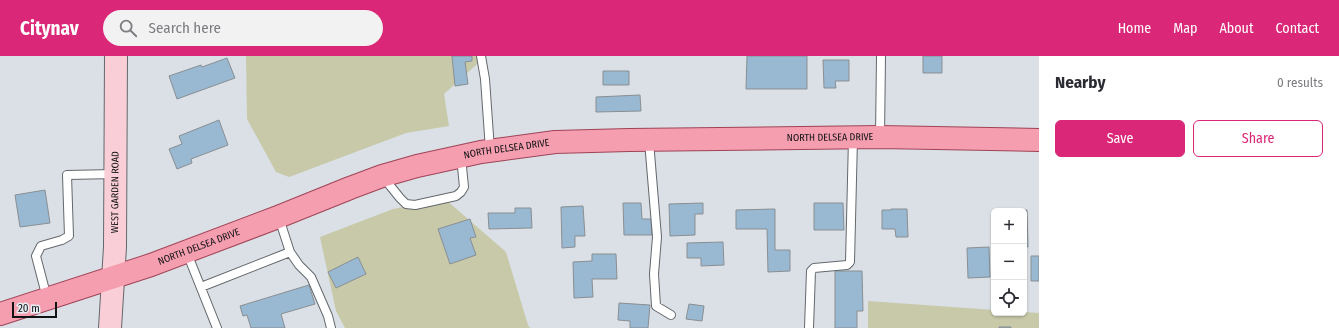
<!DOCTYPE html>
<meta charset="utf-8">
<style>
body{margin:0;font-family:"Fira Sans Condensed",sans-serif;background:#f2f2f3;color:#2b2b33}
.controls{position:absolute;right:12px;bottom:12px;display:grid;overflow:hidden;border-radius:6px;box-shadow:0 1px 3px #0004}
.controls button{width:36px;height:36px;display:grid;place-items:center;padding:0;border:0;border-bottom:1px solid #e1e1e2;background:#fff;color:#2b2b33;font:20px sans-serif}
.scale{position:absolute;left:12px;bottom:10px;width:45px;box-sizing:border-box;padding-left:4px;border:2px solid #101214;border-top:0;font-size:11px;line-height:14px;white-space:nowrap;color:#101214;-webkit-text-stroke:3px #e7edf2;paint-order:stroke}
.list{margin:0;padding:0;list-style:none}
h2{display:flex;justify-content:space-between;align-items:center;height:52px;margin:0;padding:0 16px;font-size:17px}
h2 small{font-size:13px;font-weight:400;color:#7c7c81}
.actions{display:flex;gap:8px;padding:12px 16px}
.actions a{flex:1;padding:9px 0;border:1px solid #db2777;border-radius:6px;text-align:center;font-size:14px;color:#db2777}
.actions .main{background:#db2777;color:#fff}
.icon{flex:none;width:22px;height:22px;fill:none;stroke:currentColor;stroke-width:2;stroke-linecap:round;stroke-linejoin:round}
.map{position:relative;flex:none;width:1039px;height:272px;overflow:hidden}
header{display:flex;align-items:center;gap:24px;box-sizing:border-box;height:56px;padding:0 20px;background:#db2777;color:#fff}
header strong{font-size:19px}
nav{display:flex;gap:22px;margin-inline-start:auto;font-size:14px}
.search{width:280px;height:36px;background:#f2f2f3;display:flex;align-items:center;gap:10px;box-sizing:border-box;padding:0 14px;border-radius:22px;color:#7c7c81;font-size:15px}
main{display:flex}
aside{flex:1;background:#fff}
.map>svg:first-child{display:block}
.green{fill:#c7c9a9}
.building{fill:#99b8d1;stroke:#898f93}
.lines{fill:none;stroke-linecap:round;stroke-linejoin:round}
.lane-casing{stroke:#63686c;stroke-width:10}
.secondary-casing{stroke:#63686c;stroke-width:24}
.primary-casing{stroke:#a04357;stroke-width:24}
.lane{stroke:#fff;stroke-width:8}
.secondary{stroke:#faced7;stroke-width:22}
.primary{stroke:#f59eb0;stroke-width:22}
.labels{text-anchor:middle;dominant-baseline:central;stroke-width:3;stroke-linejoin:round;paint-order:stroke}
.street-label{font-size:10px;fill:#101214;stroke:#e7edf2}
</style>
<header>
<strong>Citynav</strong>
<div class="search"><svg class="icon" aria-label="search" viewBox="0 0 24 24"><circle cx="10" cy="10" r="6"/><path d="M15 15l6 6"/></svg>Search here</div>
<nav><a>Home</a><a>Map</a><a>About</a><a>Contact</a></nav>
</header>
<main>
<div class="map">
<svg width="1039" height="272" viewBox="0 0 1039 272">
<rect width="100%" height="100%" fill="#dae0e5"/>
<path class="green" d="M 246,0 L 486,0 L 444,38 L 449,70 L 406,77 L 289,121 L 276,116 L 247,63 Z
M 445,143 L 506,196 L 528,269 L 530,272 L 345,272 L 336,255 L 320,181 L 393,153 Z
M 868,245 L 994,254 L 994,257 L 1024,256 L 1039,257 L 1039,272 L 868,272 Z"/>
<path class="building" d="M 452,0 L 472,0 L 472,5 L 465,6 L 468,28 L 455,30 Z
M 747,0 L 807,0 L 807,33 L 746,33 Z
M 923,0 L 942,0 L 942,17 L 923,17 Z
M 227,2 L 235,22 L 177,43 L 169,20 L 201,9 L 202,11 Z
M 823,4 L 849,4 L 849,25 L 835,25 L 836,32 L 824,32 Z
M 603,15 L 629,15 L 629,29 L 603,29 Z
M 640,39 L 641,55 L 596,56 L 596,41 Z
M 219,64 L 228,89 L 191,103 L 192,107 L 177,113 L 169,93 L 182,88 L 179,80 Z
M 45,134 L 50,167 L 20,171 L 15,139 Z
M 623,147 L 641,147 L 642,163 L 651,163 L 652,179 L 624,179 Z
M 703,147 L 703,158 L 695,158 L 695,179 L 670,180 L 669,148 Z
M 814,147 L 843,147 L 844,174 L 814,174 Z
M 583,150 L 585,180 L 575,180 L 575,191 L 562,192 L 561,151 Z
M 515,152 L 531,152 L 532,172 L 489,173 L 488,157 L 515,157 Z
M 775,153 L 775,194 L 790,194 L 790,215 L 768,216 L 767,173 L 736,173 L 736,154 Z
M 891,153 L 907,153 L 908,181 L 896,181 L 895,173 L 882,173 L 882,154 L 891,154 Z
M 1027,154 L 1028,191 L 1024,191 L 1024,155 L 1004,155 Z
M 470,163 L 476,181 L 470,182 L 476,199 L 450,208 L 438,173 Z
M 723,186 L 724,209 L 701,210 L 701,202 L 687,202 L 687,187 Z
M 989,191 L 990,221 L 968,222 L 967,192 Z
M 592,198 L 616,198 L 617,223 L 592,223 L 593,241 L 574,242 L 573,206 L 592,205 Z
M 1031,200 L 1039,200 L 1039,225 L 1031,225 Z
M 358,201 L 366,218 L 336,232 L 328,216 Z
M 835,215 L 862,215 L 863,255 L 857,255 L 857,272 L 835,272 Z
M 309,229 L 315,248 L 281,258 L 285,272 L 251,272 L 247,259 L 243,260 L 240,250 Z
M 619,247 L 650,249 L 648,272 L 630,272 L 630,265 L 618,264 Z
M 689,248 L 704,250 L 702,265 L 686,263 Z
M 999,271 L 1011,271 L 1011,272 L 999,272 Z"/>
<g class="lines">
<g class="lane-casing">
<path id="lane" d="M 481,0 L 485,23 L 490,94
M 880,81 L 881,0
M 649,85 L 657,181 L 654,218 L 656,250 L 671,259
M 383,121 L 400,142 L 406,148 L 415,149 L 456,140 L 461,136 L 464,131 L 461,101
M 279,162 L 290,196 L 299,209 L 311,221 L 328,260 L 331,272
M 187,197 L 217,272
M 201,231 L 290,196
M 47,242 L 36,200 L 41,190 L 62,184 L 69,180 L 67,119 L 115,118
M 809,272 L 811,215 L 814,212 L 847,209 L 850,206 L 853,82"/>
</g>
<g class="secondary-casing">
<g id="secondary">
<path id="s1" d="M 110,272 L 115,191 L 116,0"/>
</g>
</g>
<g class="primary-casing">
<g id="primary">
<path id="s2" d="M 0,258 L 151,209 L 278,161 L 350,132 L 382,120 L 417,110 L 481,96 L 555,86 L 629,84 L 880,81 L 1039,84"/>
</g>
</g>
<use href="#lane" class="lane"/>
<use href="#secondary" class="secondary"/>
<use href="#primary" class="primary"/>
</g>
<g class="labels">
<g class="street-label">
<text stroke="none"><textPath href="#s2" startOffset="858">NORTH DELSEA DRIVE</textPath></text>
<text stroke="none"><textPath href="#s2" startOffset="534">NORTH DELSEA DRIVE</textPath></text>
<text stroke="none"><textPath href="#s1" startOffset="136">WEST GARDEN ROAD</textPath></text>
<text stroke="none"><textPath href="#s2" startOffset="210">NORTH DELSEA DRIVE</textPath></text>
</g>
</g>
</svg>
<div class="controls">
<button>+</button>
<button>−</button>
<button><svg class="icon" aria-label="locate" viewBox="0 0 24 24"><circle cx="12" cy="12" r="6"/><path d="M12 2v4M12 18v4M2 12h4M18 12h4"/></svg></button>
</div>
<div class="scale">20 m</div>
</div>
<aside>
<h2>Nearby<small>0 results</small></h2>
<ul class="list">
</ul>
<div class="actions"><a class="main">Save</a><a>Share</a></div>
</aside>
</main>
